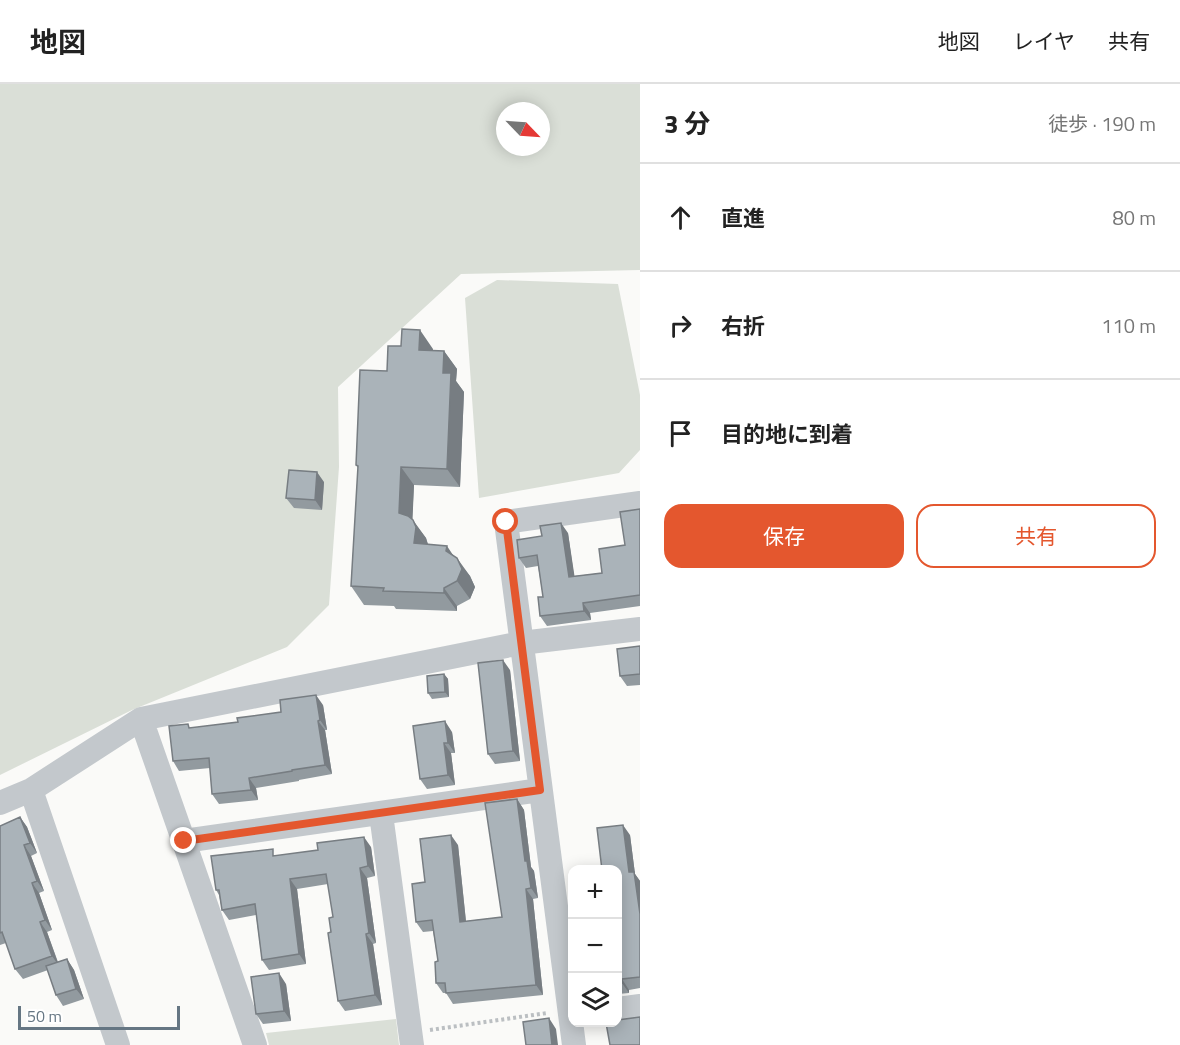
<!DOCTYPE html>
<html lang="ja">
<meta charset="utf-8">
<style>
body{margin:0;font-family:"Titillium Web","Noto Sans JP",sans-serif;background:#f6f6f6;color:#222}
.controls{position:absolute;right:18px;bottom:18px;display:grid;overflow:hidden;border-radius:12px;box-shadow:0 3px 15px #0003}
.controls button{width:54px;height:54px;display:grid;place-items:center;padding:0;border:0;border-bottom:2px solid #e0e0e0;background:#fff;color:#222;font:30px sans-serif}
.compass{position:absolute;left:496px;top:18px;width:54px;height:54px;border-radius:50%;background:#fff;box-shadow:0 3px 15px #0003;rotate:115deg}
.scale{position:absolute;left:18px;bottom:15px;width:162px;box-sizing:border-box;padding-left:6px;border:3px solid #657683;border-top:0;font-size:16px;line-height:21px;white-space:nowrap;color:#657683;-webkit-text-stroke:4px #fff;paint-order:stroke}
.stop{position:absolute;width:18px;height:18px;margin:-14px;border:4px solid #e4572e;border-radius:50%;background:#fff}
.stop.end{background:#e4572e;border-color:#fff;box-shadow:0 2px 6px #0008}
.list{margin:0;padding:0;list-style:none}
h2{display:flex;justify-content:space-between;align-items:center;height:78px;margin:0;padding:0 24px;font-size:26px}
h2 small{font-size:20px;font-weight:400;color:#767676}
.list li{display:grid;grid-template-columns:39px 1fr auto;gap:18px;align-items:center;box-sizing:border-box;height:108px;padding:0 24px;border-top:2px solid #e0e0e0}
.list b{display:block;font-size:22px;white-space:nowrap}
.list em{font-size:20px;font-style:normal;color:#767676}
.actions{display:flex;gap:12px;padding:18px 24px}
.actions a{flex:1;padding:14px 0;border:2px solid #e4572e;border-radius:18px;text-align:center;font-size:21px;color:#e4572e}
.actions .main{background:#e4572e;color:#fff}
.icon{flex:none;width:33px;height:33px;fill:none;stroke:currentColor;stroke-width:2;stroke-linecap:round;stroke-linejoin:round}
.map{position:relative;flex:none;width:640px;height:961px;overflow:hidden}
header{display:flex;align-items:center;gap:36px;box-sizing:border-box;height:84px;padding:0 30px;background:#fff;border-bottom:2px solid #e0e0e0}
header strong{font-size:28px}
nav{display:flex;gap:33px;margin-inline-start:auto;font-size:21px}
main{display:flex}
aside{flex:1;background:#fff}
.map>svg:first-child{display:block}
.green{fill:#dadfd7;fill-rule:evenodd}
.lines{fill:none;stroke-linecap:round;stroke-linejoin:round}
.path{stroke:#bbbfc2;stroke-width:4;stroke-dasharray:3 3;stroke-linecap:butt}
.minor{stroke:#c3c8cc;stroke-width:24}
.wall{fill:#929a9f}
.shaded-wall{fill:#777d82}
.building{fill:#aab3b9;stroke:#777d82;stroke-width:1.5}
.route{stroke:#e4572e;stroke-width:8}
</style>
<header>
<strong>地図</strong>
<nav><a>地図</a><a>レイヤ</a><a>共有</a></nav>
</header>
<main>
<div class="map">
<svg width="640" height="961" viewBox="0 0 640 961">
<rect width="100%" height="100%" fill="#fafaf8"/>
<path class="green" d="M 0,0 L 640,0 L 640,186 L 461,190 L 338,303 L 339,383 L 329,521 L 287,563 L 132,626 L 0,691 ZM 505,27 L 541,27 L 541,63 L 505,63 Z
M 497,196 L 618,200 L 640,311 L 640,366 L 619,389 L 479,414 L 465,214 Z
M 396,935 L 399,961 L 269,961 L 266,949 Z"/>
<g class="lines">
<path class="path" d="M 430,946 L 547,929"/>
<path class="minor" d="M 141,635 L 255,961
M 31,706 L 118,961
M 0,719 L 31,706 L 141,635 L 521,559 L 640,545
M 381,730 L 412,961
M 184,757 L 540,706
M 618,925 L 640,922
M 574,961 L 506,438 L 640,419"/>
</g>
<path class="wall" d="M 433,265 L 433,267 L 444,267 L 457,285 L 456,297 L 464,308 L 460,403 L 414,401 L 412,436 L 426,454 L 428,460 L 453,472 L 470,492 L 475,503 L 470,515 L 457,522 L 457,527 L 396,525 L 394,522 L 364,521 L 351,502 L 358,384 L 356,381 Z
M 324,398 L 322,426 L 294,424 L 286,414 Z
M 640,425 L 640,522 L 590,529 L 591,536 L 547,542 L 540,532 L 543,513 L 538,482 L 526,484 L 519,474 L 568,449 L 574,492 L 602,489 L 625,461 Z
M 640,562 L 640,601 L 627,602 L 620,592 Z
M 510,586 L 520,677 L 495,680 L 488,670 Z
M 444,590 L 448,595 L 449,613 L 432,615 L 428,609 Z
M 323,621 L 327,646 L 325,646 L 332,690 L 299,696 L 299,697 L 256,704 L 258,716 L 219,720 L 212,710 L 210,684 L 179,687 L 173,677 L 191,644 L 238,638 L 281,628 Z
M 452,648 L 455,669 L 451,669 L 455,701 L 427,705 L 420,695 Z
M 517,715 L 524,726 L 531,783 L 534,787 L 538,814 L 533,815 L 543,911 L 453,920 L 446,909 L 443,909 L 436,899 L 438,877 L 433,847 L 423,848 L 416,838 L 425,798 L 458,761 L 466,837 L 502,833 Z
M 20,733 L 27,743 L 37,769 L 31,772 L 44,807 L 39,809 L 52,846 L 47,848 L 58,878 L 67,875 L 74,886 L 84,915 L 63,922 L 56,911 L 48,886 L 23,895 L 15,885 L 6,859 L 0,861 L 0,742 Z
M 630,751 L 635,790 L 640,797 L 640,904 L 629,906 L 629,909 L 618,910 L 618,786 Z
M 371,763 L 375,792 L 367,794 L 376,859 L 373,860 L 382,921 L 345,927 L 338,917 L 331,848 L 333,833 L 328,800 L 297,805 L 306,880 L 269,886 L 262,876 L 256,831 L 229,836 L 222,826 L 219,811 L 216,806 L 277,772 Z
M 286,900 L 291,937 L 263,940 L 256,930 Z"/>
<path class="shaded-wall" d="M 420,246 L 433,265 L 432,284 L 419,266 Z
M 444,267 L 457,285 L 456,297 L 464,308 L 460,403 L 447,385 L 443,289 Z
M 401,383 L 414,401 L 412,447 L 399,429 Z
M 317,388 L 324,398 L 322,426 L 315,416 Z
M 413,436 L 426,454 L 428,461 L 414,459 Z
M 561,439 L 568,449 L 576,502 L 569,493 Z
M 447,462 L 459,480 L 446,467 Z
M 457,474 L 470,492 L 475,503 L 470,515 L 457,497 Z
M 444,504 L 457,522 L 457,527 L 444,509 Z
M 583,519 L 590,529 L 591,536 L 584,527 Z
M 503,576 L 510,586 L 520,677 L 513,667 Z
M 444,590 L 448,595 L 449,613 L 445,608 Z
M 316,611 L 323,621 L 327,646 L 320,636 Z
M 318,637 L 325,646 L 332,690 L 325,681 Z
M 445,637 L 452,648 L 455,669 L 448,659 Z
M 444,659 L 451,669 L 455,701 L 448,691 Z
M 249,694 L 256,704 L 258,716 L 251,706 Z
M 517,715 L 524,726 L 531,783 L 534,787 L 538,814 L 531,804 L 525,777 Z
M 20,733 L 27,743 L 37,769 L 30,759 Z
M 623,741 L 630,751 L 635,790 L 640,797 L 640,830 L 629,788 Z
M 451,751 L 458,761 L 467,848 L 460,838 Z
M 364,753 L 371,763 L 375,792 L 368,782 Z
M 24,761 L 31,772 L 44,807 L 37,797 Z
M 360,784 L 367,794 L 376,859 L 369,849 Z
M 290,795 L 297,805 L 306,880 L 299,870 Z
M 32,799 L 39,809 L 52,846 L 45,836 Z
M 526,805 L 533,815 L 543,911 L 536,901 Z
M 40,838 L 47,848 L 59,882 L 52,872 Z
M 366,850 L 373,860 L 382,921 L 375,911 Z
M 67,875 L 74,886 L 84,915 L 76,905 Z
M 279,889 L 286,900 L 291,937 L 284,927 Z
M 622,895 L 629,906 L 629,909 L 622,899 Z
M 549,934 L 556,945 L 558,961 L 552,961 Z"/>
<path class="building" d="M 402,245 L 420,246 L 419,266 L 444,267 L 443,289 L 451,289 L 447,385 L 401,383 L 399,429 L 408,432 L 413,436 L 416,443 L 414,459 L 447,462 L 446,467 L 457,474 L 462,485 L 457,497 L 444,504 L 444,509 L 383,507 L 384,504 L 351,502 L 358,382 L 356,381 L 360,286 L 387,287 L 388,262 L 401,262 Z
M 289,386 L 317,388 L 315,416 L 286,414 Z
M 640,425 L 640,511 L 583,519 L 584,527 L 540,532 L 538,513 L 543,513 L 537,471 L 519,474 L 517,456 L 542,452 L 540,442 L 561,439 L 569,493 L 602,489 L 599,465 L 625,461 L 620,428 Z
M 640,562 L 640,590 L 620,592 L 617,565 Z
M 503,576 L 513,667 L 488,670 L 478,579 Z
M 444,590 L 445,608 L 428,609 L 427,592 Z
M 316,611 L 320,636 L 318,637 L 325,681 L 292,686 L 292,687 L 249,694 L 251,706 L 212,710 L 209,674 L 173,677 L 169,642 L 188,640 L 189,644 L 238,638 L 237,634 L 281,628 L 280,616 Z
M 445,637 L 448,659 L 444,659 L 448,691 L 420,695 L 413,642 Z
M 517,715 L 525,777 L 527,777 L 531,804 L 526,805 L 536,901 L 446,909 L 445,899 L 436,899 L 435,878 L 438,877 L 432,836 L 416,838 L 412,800 L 425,798 L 420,755 L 451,751 L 460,838 L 502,833 L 485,719 Z
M 20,733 L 30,759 L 24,761 L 37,797 L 32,799 L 45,836 L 40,838 L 52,872 L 15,885 L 2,848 L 0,849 L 0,742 Z
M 623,741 L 629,788 L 634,788 L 640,830 L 640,893 L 622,895 L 622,899 L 618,899 L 618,786 L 602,786 L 597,744 Z
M 364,753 L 368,782 L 360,784 L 369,849 L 366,850 L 375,911 L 338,917 L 328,849 L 331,848 L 329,834 L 333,833 L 326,790 L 290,795 L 299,870 L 262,876 L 255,820 L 222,826 L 219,806 L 216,806 L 211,772 L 273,765 L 273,772 L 318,766 L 317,759 Z
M 67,875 L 76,905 L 56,911 L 46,882 Z
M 279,889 L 284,927 L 256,930 L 251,893 Z
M 640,933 L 640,961 L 610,961 L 606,939 L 618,939 L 618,936 Z
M 549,934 L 552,961 L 526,961 L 523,938 Z"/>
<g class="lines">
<path class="route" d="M 184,757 L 540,706 L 506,438"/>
</g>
</svg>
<div class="controls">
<button>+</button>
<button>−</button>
<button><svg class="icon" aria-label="layers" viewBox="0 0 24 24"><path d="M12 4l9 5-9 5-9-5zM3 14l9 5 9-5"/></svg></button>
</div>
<svg class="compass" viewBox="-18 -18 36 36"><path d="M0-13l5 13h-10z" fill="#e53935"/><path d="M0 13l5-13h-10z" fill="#767676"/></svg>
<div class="scale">50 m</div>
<div class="stop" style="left:506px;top:438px"></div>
<div class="stop end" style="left:184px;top:757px"></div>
</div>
<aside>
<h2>3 分<small>徒歩 · 190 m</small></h2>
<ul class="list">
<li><svg class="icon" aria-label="ahead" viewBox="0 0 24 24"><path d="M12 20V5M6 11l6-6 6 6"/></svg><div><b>直進</b></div><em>80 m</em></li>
<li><svg class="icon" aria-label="right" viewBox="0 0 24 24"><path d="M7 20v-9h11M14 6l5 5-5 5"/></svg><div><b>右折</b></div><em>110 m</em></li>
<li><svg class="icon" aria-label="arrive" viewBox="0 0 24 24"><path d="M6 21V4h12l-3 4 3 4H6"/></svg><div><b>目的地に到着</b></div></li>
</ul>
<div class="actions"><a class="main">保存</a><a>共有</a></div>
</aside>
</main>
